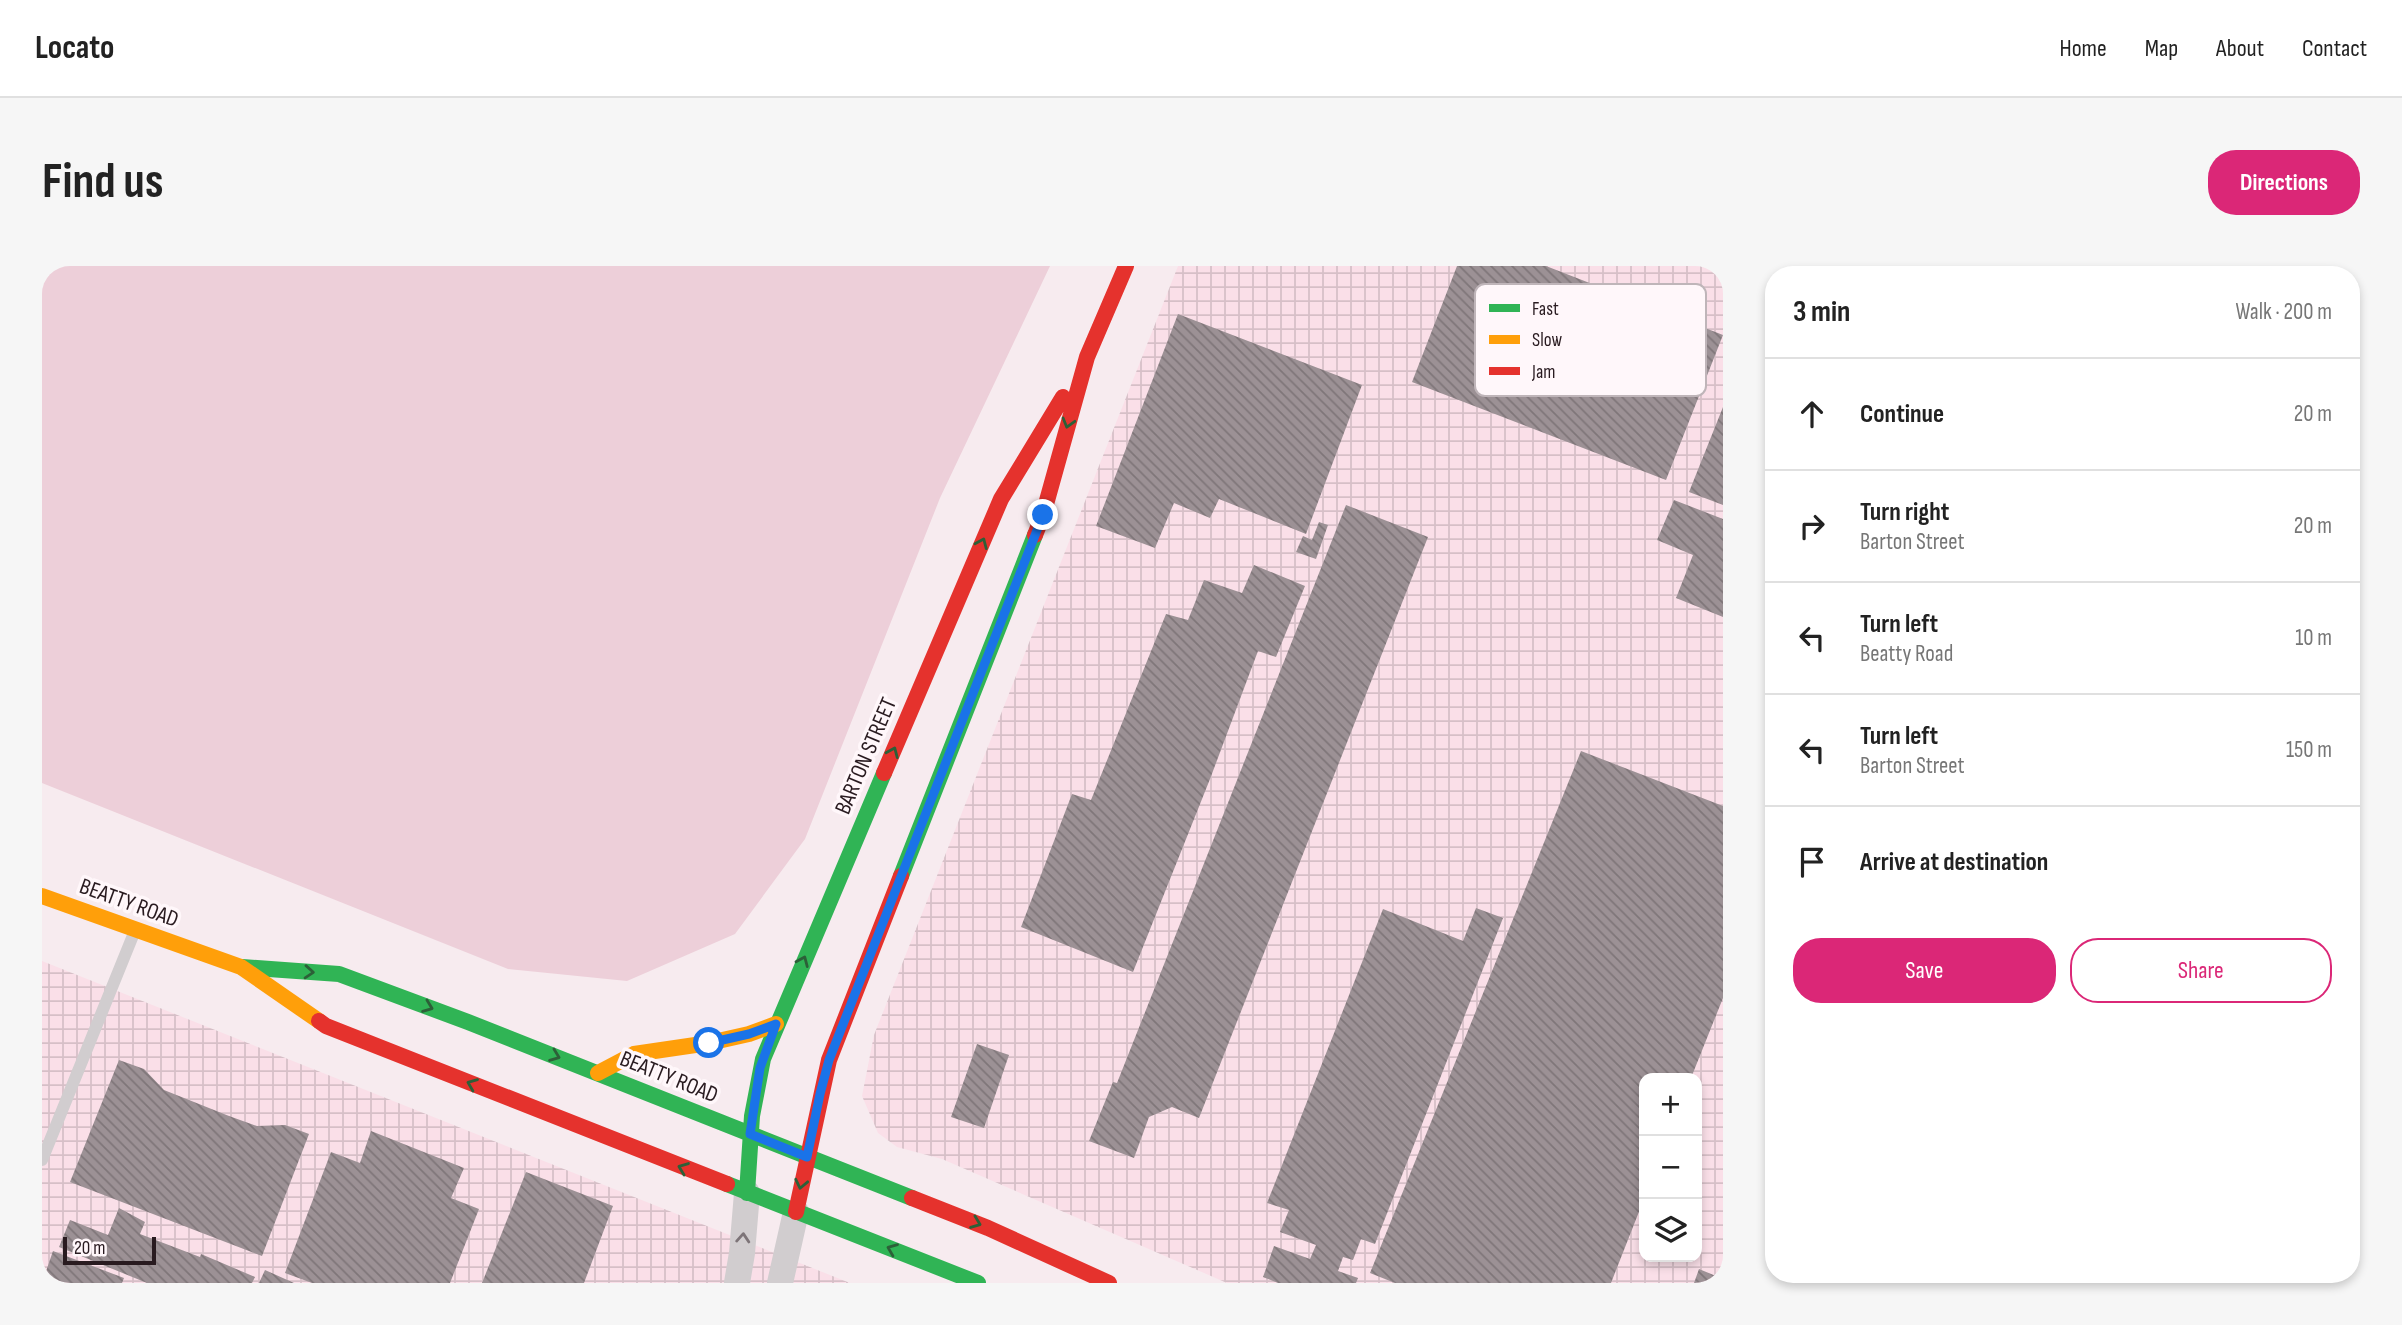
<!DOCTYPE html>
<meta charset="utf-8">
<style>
body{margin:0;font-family:"Sofia Sans Condensed",sans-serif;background:#f6f6f6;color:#222}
.controls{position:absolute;right:21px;bottom:21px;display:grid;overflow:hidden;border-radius:14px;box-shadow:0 4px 10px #0003}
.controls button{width:63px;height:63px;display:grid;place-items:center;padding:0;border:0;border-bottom:2px solid #e0e0e0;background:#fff;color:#222;font:35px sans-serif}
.scale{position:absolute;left:21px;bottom:18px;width:93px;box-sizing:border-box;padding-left:7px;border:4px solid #291b20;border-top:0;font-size:19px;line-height:24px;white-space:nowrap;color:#291b20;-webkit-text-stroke:5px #fff7fa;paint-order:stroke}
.stop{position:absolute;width:21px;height:21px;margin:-16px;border:5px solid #1a73e8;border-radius:50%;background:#fff}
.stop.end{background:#1a73e8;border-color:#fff;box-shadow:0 2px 7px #0008}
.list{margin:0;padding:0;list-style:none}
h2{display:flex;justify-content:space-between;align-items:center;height:91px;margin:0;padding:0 28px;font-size:30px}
h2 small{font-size:23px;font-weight:400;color:#767676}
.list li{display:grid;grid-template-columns:46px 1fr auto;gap:21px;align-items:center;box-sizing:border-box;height:112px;padding:0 28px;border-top:2px solid #e0e0e0}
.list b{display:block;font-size:26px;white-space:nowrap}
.list p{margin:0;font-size:23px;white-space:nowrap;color:#767676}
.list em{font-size:23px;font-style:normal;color:#767676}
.actions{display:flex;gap:14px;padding:21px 28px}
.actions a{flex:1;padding:16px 0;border:2px solid #db2777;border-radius:28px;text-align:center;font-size:24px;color:#db2777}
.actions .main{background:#db2777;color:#fff}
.icon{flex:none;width:38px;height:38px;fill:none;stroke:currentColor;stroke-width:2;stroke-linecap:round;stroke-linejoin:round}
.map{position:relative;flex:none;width:1681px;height:1017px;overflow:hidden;border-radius:28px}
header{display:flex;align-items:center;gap:42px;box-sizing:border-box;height:98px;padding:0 35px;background:#fff;border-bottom:2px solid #e0e0e0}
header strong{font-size:33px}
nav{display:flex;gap:38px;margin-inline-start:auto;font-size:24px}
.intro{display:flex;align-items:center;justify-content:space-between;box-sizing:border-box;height:168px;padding:0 42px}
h1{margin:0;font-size:49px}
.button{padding:18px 32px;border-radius:28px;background:#db2777;color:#fff;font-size:24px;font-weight:700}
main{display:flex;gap:42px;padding:0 42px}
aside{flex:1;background:#fff;border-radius:28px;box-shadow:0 4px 10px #0003}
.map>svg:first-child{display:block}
.industrial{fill:url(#industrial-grid);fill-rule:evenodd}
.grass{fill:#edcfd9}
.building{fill:url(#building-back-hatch)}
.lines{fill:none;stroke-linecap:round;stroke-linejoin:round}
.lane{stroke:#d1cdcf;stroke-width:12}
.street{stroke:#d1cdcf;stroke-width:26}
.fast{stroke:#30b455;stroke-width:16}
.slow{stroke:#ff9f0a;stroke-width:16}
.jam{stroke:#e5322d;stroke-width:16}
.oneway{stroke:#2c6038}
.oneway2{stroke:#7d7478}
.route{stroke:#1a73e8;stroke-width:9}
.labels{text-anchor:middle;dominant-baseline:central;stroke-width:7;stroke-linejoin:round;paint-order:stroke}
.street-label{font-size:23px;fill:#291b20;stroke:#fff7fa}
.key{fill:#fff7fa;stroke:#bfb5b9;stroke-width:2}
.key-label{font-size:19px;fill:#291b20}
</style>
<header>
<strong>Locato</strong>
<nav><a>Home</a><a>Map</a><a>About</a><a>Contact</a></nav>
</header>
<div class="intro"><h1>Find us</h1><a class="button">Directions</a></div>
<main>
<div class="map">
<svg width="1681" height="1017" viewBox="0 0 1681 1017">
<defs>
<pattern id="industrial-grid" width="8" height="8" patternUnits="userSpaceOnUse" patternTransform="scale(1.75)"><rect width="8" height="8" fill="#fadfe8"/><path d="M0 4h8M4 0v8" fill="none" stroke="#d6bfc7"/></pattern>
<pattern id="building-back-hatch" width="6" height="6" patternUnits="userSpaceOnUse" patternTransform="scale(1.75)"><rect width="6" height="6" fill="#9c9195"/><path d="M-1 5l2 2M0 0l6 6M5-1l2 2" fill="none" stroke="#7f7679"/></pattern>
</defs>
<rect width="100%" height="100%" fill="#f7ebef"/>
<path class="industrial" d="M 1136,0 L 1681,0 L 1681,1017 L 1185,1017 L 900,893 L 855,881 L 836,867 L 820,830 L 832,769 ZM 1602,812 L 1655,812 L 1655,991 L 1602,991 Z
M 0,695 L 808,1017 L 0,1017 Z"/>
<path class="grass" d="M 0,0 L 1008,0 L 898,232 L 763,573 L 693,668 L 585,715 L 466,703 L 0,517 Z"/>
<path class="building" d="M 1415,0 L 1504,0 L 1681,69 L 1624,214 L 1370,116 Z
M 1136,48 L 1320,119 L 1264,268 L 1177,233 L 1168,252 L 1132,237 L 1113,282 L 1054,260 Z
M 1681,141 L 1681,239 L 1647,226 Z
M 1632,234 L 1681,253 L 1681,351 L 1634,332 L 1651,289 L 1615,274 Z
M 1304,239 L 1386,271 L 1157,852 L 1130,841 L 1107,851 L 1092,892 L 1047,875 L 1071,816 L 1075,817 Z
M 1277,256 L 1286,259 L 1274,293 L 1254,286 L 1261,270 L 1270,274 Z
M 1212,299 L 1263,320 L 1234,391 L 1216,385 L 1168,513 L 1091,706 L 979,661 L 1030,528 L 1049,534 L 1124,348 L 1146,354 L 1162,314 L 1200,327 Z
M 1539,485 L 1681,540 L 1681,732 L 1649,812 L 1602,812 L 1602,933 L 1569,1017 L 1353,1017 L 1328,1007 Z
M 1434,642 L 1461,652 L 1333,978 L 1319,973 L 1311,994 L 1301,991 L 1296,1005 L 1316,1012 L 1314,1017 L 1236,1017 L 1221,1011 L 1232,980 L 1268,993 L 1274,979 L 1238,966 L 1247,944 L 1225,937 L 1341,643 L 1421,675 Z
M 935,778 L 967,789 L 942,862 L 909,851 Z
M 77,794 L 102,803 L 122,824 L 187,850 L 215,860 L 243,859 L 267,868 L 220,990 L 28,916 Z
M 329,865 L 422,902 L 409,932 L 437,943 L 408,1017 L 270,1017 L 243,1007 L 289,886 L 318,897 Z
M 484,906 L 571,940 L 542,1017 L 440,1017 Z
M 77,942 L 103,956 L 98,968 L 158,991 L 159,988 L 213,1011 L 210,1017 L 105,1017 L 17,981 L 28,954 L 66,969 Z
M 11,985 L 82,1012 L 80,1017 L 0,1017 Z
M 1657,1003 L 1681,1013 L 1681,1017 L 1652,1017 Z
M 223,1004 L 252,1017 L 217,1017 Z"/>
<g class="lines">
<path class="lane" d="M 0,894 L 92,667"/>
<path class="street" d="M 695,1017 L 700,987 L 705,927
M 738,1017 L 754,946"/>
<path class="fast" d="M 859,610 L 993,269
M 200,701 L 297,708 L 426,756 L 870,932
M 685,918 L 936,1017
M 705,927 L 710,850 L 721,793 L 842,507"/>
<path class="slow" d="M 0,630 L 199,701 L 277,755
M 556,807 L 592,788 L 667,777 L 707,768 L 734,758"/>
<path class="jam" d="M 993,269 L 1001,249 L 1045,91 L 1084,0
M 842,507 L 959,233 L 1021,131
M 277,755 L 284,760 L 685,918
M 870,932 L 946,962 L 1067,1017
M 754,946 L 787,794 L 859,610"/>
</g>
<defs><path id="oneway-chevron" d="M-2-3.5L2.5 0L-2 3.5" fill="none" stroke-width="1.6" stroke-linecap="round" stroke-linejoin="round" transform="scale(1.75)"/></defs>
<g class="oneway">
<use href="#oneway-chevron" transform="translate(1026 157) rotate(106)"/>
<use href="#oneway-chevron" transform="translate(940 277) rotate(-67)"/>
<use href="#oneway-chevron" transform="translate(851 486) rotate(-67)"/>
<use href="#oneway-chevron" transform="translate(761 695) rotate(-67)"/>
<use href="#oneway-chevron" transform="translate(267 706) rotate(4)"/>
<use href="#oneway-chevron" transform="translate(386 741) rotate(21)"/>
<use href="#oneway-chevron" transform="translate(513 790) rotate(21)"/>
<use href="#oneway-chevron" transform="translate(430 818) rotate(-158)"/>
<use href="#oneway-chevron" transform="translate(641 902) rotate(-159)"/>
<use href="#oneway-chevron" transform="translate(759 918) rotate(102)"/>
<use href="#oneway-chevron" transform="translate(934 957) rotate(21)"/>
<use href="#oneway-chevron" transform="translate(850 983) rotate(-158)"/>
</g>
<use class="oneway2" href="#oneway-chevron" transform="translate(701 972) rotate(-86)"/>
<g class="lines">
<path class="route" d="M 667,777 L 707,768 L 734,758 L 718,802 L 708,868 L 765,891 L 778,828 L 787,794 L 1001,249"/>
</g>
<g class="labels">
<g class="street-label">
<text transform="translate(824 490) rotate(-67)">BARTON STREET</text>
<text transform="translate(87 637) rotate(20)">BEATTY ROAD</text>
<text transform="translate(627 811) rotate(22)">BEATTY ROAD</text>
</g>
</g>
<rect x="1433" y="18" width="231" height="112" rx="10" class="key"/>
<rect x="1447" y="38" width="31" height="8" fill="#30b455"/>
<rect x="1447" y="69" width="31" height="9" fill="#ff9f0a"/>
<rect x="1447" y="101" width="31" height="8" fill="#e5322d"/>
<g class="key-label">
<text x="1490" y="49">Fast</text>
<text x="1490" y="80">Slow</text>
<text x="1490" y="112">Jam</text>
</g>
</svg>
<div class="controls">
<button>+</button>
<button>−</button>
<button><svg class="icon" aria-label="layers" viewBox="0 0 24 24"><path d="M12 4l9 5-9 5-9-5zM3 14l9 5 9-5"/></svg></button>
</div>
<div class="scale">20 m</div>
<div class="stop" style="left:667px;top:777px"></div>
<div class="stop end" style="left:1001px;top:249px"></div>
</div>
<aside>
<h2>3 min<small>Walk · 200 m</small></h2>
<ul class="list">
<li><svg class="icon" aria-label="ahead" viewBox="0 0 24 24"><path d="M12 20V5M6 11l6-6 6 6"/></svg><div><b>Continue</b></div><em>20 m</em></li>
<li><svg class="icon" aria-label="right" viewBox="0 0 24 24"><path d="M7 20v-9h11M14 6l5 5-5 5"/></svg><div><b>Turn right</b><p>Barton Street</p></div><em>20 m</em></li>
<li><svg class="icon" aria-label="left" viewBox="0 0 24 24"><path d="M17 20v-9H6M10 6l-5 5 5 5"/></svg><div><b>Turn left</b><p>Beatty Road</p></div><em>10 m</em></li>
<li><svg class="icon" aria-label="left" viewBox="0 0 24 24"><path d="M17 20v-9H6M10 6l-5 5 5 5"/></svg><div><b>Turn left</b><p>Barton Street</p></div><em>150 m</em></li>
<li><svg class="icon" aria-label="arrive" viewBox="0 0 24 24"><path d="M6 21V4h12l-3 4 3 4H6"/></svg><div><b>Arrive at destination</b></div></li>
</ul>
<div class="actions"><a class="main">Save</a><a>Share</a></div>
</aside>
</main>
